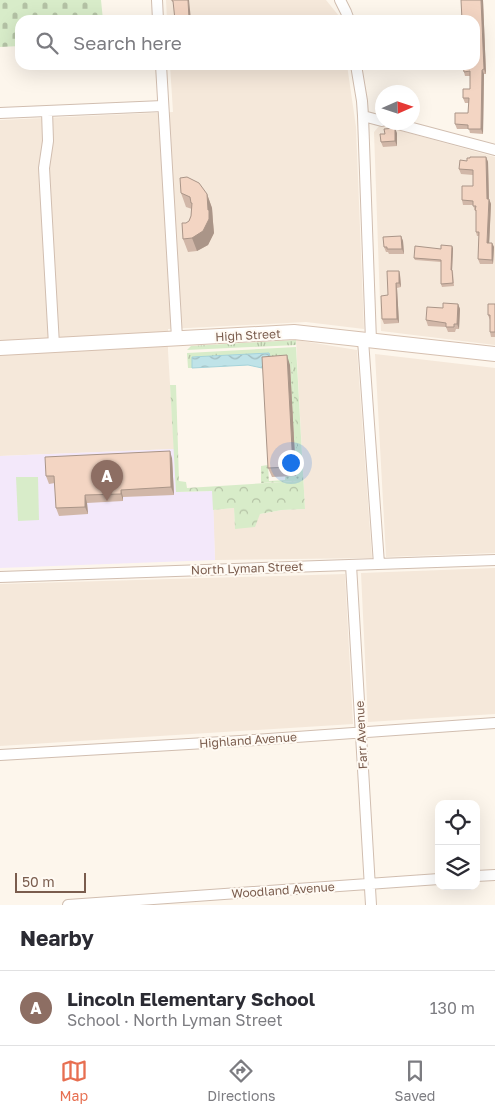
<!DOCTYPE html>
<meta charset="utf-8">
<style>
body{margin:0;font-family:"Golos Text",sans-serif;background:#f7f7f7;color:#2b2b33}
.controls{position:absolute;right:15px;bottom:15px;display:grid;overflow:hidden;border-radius:10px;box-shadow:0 5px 20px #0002}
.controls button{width:45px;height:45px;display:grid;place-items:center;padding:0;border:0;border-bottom:1px solid #e1e1e2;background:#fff;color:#2b2b33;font:25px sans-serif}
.compass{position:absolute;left:375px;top:85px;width:45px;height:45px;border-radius:50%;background:#fff;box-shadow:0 5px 20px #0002;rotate:87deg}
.scale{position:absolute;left:15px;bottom:12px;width:71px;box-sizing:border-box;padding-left:5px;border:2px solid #7a5c4d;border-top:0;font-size:14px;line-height:18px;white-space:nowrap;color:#7a5c4d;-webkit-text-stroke:4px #fffaf3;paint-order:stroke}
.you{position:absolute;left:290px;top:462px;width:18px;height:18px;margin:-12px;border:4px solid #fff;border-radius:50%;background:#1a73e8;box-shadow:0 0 0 8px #1a73e833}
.badge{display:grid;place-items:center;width:32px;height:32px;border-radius:50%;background:#e76f51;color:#fff;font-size:16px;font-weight:700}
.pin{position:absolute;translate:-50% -41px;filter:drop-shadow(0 1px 2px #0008)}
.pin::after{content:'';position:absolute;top:26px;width:18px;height:15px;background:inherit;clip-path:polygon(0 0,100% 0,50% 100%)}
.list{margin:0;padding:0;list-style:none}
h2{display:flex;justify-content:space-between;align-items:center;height:65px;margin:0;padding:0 20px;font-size:21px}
h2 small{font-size:16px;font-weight:400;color:#7c7c81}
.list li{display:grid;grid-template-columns:32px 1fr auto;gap:15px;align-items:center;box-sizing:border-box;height:75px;padding:0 20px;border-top:1px solid #e1e1e2}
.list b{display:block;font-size:19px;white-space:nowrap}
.list p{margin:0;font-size:16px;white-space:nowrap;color:#7c7c81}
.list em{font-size:16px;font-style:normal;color:#7c7c81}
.icon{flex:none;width:28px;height:28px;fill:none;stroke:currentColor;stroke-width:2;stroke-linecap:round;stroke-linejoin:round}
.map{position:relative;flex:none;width:495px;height:905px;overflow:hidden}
.search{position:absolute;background:#fff;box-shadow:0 5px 20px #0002;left:15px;right:15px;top:15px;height:55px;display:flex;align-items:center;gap:12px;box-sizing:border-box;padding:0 18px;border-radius:15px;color:#7c7c81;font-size:19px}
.sheet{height:140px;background:#fff}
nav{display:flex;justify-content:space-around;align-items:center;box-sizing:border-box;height:70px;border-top:1px solid #e1e1e2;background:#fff;font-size:14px;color:#7c7c81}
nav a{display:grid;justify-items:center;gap:2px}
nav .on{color:#e76f51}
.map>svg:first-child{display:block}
.residential{fill:#f5e8da}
.education{fill:#f3e8fa}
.grass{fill:url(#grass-tufts)}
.forest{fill:url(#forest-crowns)}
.cemetery{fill:url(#cemetery-stones)}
.garden{fill:url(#garden-dots)}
.pitch{fill:#d8ecc9}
.water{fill:url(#water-waves);stroke:#a5d3da}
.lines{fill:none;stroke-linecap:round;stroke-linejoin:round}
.minor-casing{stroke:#d1beb0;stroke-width:12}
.secondary-casing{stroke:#d6c0b0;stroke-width:16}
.minor{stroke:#fff;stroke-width:10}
.secondary{stroke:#fff;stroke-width:14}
.wall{fill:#d1b7a8}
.shaded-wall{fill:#aa9588}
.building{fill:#f3d5c3;stroke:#aa9588}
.labels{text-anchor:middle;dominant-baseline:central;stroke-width:4;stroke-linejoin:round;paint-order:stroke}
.street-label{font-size:12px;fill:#7a5c4d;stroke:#fffaf3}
</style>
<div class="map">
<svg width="495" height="905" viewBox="0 0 495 905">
<defs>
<pattern id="grass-tufts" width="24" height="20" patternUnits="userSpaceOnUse" patternTransform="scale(1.25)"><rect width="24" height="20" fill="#d8ecc9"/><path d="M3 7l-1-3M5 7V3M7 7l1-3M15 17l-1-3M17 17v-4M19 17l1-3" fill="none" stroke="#b4c2a5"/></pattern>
<pattern id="forest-crowns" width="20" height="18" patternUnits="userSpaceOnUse" patternTransform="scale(1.25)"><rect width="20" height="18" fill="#d8ecc9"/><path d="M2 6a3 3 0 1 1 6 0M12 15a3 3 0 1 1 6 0" fill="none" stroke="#b4c2a5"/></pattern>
<pattern id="cemetery-stones" width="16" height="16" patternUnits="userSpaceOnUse" patternTransform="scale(1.25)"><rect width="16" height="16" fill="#d8ecc9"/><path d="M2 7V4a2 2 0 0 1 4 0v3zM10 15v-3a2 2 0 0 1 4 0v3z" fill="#b4c2a5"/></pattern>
<pattern id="garden-dots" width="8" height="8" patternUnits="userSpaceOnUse" patternTransform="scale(1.25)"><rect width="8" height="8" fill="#d8ecc9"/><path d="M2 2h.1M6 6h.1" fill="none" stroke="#b4c2a5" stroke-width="1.8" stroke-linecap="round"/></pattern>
<pattern id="water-waves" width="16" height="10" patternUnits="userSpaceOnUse" patternTransform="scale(1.25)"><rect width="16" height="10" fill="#bfe3e8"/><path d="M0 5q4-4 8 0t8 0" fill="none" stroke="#a0bbbe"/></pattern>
</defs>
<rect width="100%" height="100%" fill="#fdf6ec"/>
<path class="residential" d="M 166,0 L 326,0 L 339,16 L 340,20 L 167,20 Z
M 170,65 L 347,65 L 356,127 L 364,329 L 306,322 L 168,329 L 168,351 L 174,449 L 0,456 L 0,120 L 173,112 Z
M 380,125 L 495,157 L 495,345 L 381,331 L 374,132 Z
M 296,340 L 357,350 L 372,558 L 215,560 L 213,510 L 234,508 L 235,528 L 260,514 L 282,510 L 305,509 Z
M 375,354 L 495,368 L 495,553 L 386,557 Z
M 495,568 L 495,714 L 368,722 L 361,573 Z
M 345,574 L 353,724 L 0,746 L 0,584 Z"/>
<path class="education" d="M 174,449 L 176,492 L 213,491 L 215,560 L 0,568 L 0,456 Z"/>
<path class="grass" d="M 296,340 L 296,345 L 187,350 L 191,346 Z
M 296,347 L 298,382 L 293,382 L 292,362 L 268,363 L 192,357 L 192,368 L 188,368 L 187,353 Z"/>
<path class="forest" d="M 293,382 L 298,382 L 305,509 L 282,510 L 260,514 L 255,527 L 235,529 L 234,508 L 213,510 L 212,491 L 176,492 L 170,385 L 176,385 L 179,481 L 186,482 L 187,488 L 298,481 Z"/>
<path class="cemetery" d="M 0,0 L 101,0 L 103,20 L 20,20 L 20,46 L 0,47 Z"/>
<path class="garden" d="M 292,362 L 299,481 L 261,483 L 261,466 L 268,465 L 269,481 L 285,480 L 290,382 L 291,381 L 290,365 L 264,372 L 262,368 L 262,365 L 264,363 Z"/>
<path class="pitch" d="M 16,477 L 38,477 L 39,520 L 18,521 Z"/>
<path class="water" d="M 269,353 L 270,356 L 263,363 L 262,368 L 248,365 L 192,368 L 192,357 Z"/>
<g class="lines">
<g class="minor-casing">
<path id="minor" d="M 157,0 L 158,20
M 340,0 L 346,12 L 349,20
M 161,65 L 177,338
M 356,65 L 362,101 L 363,116 L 371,341
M 47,111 L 48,141 L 44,168 L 54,345
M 0,113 L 163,106
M 363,116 L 382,121
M 390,122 L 495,150
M 363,340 L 379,564
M 351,565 L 371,905
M 0,577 L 495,560
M 0,755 L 240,741 L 495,723
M 476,876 L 495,875
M 68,905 L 439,879"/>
</g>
<g class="secondary-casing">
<path id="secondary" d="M 0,348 L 294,332 L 495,354"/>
</g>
<use href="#minor" class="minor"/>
<use href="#secondary" class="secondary"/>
</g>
<path class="wall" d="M 483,0 L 486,74 L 484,74 L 483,134 L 470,133 L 469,129 L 457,129 L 455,124 L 468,113 L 469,103 L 465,103 L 463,98 L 470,89 L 470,76 L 465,76 L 464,72 Z
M 397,133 L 397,146 L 383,147 L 381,142 Z
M 486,157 L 488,162 L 489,199 L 491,204 L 489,243 L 492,243 L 494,247 L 493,264 L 480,264 L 478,259 L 479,236 L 477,236 L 476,232 L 476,211 L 475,211 L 473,205 L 463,205 L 462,200 L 473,186 L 473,175 L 461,174 L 459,169 L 467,161 Z
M 181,193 L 207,194 L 212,208 L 213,222 L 214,233 L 208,245 L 197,251 L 188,252 L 183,239 L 186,223 L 189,221 L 191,216 L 192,209 L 186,207 Z
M 401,236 L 403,241 L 404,254 L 389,254 L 388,252 L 386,252 L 384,247 Z
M 453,248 L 452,270 L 453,272 L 454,286 L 442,287 L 441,284 L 441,262 L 415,260 L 414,258 L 441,249 Z
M 399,271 L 400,275 L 401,287 L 397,288 L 399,323 L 384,324 L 382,319 L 388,295 Z
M 458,304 L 460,309 L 459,329 L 456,329 L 455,332 L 448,332 L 446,327 L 428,326 L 426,320 L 443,308 Z
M 495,304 L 495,337 L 491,337 L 490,332 L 490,320 L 488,315 Z
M 290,365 L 296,476 L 272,477 L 268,468 Z
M 172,458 L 174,495 L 123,497 L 123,501 L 87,503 L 88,514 L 59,516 L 56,508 L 55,483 L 49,484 L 46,476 Z"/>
<path class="shaded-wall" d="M 188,0 L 189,0 L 191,20 L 190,20 L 189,19 Z
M 481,0 L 483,0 L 486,74 L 484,69 Z
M 482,70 L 484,74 L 483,134 L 481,129 Z
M 395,128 L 397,133 L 397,146 L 395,141 Z
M 486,157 L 488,162 L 489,204 L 487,199 Z
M 207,194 L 212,208 L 213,222 L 214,233 L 208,245 L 197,251 L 192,238 L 208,210 Z
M 489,199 L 491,204 L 489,247 L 487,243 Z
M 401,236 L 403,241 L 404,254 L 402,249 Z
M 492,243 L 494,247 L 493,264 L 492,260 Z
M 452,246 L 453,248 L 452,272 L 451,270 Z
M 399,271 L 400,275 L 401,287 L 399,283 Z
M 396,283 L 397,288 L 399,323 L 397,319 Z
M 458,304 L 460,309 L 459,329 L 457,324 Z
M 287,355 L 290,365 L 296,476 L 293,467 Z
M 170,451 L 172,458 L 174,495 L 171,487 Z
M 121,490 L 123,497 L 123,501 L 121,494 Z
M 85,495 L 87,503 L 88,514 L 85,507 Z"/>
<path class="building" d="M 172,0 L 188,0 L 189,19 L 175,20 L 173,1 L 172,1 Z
M 461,0 L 481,0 L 484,69 L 482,70 L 481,129 L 468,129 L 468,125 L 455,124 L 455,113 L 468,113 L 469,98 L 463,98 L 463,89 L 470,89 L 470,71 L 464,72 L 463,65 L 475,65 L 475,20 L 462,20 Z
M 395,128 L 395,141 L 381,142 L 380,134 L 385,134 L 384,129 Z
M 470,157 L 486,157 L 487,199 L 489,199 L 487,243 L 492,243 L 492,260 L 478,259 L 479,232 L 476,232 L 476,210 L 475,210 L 476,206 L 473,206 L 473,201 L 462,200 L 462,186 L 473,186 L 473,170 L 459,169 L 460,160 L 467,161 L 467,158 L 470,158 Z
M 187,177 L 199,183 L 207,194 L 208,210 L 209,210 L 209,219 L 203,231 L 192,238 L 183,239 L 182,223 L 186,223 L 189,221 L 191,216 L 192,203 L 191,203 L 190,197 L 181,193 L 180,178 Z
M 401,236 L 402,249 L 387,249 L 387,247 L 384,247 L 383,237 Z
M 441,245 L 452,246 L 451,270 L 452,270 L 453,283 L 441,284 L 441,260 L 414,258 L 415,246 L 441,249 Z
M 387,271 L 399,271 L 399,283 L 396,283 L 397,319 L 382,319 L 381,296 L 388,295 Z
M 443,303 L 458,304 L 457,324 L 454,324 L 454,327 L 446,327 L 446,323 L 426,320 L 427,307 L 443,308 Z
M 488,304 L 495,304 L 495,332 L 490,332 L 490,315 L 488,315 Z
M 287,355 L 293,467 L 268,468 L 262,357 Z
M 170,451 L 171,487 L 121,490 L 121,494 L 85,495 L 85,507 L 56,508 L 54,476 L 46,476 L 45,457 Z"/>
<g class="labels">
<g class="street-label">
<text transform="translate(248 335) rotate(-3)">High Street</text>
<text transform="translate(247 568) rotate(-2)">North Lyman Street</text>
<text transform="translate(361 735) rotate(-93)">Farr Avenue</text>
<text transform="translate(248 740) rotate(-4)">Highland Avenue</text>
<text transform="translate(283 890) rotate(-4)">Woodland Avenue</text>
</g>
</g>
</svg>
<div class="controls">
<button><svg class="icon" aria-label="locate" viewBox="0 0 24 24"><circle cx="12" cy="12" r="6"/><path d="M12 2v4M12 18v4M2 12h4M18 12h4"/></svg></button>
<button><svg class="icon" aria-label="layers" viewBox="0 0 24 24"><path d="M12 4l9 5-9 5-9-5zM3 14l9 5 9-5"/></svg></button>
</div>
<svg class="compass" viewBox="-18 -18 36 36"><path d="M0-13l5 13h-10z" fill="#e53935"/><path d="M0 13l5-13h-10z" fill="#7c7c81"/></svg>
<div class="scale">50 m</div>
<div class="you"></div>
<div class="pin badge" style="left:107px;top:501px;background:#8d6e63">A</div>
<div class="search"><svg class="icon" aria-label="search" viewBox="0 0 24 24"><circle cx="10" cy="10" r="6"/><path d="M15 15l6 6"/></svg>Search here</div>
</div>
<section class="sheet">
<h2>Nearby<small></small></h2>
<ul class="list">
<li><span class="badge" style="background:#8d6e63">A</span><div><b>Lincoln Elementary School</b><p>School · North Lyman Street</p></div><em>130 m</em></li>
</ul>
</section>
<nav>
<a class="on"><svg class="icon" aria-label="map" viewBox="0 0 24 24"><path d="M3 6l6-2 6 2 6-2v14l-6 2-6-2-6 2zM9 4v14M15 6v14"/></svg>Map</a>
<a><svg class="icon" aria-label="directions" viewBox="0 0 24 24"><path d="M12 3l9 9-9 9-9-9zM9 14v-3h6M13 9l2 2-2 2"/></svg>Directions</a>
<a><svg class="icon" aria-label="saved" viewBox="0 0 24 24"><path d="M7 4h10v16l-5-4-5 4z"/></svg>Saved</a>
</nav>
